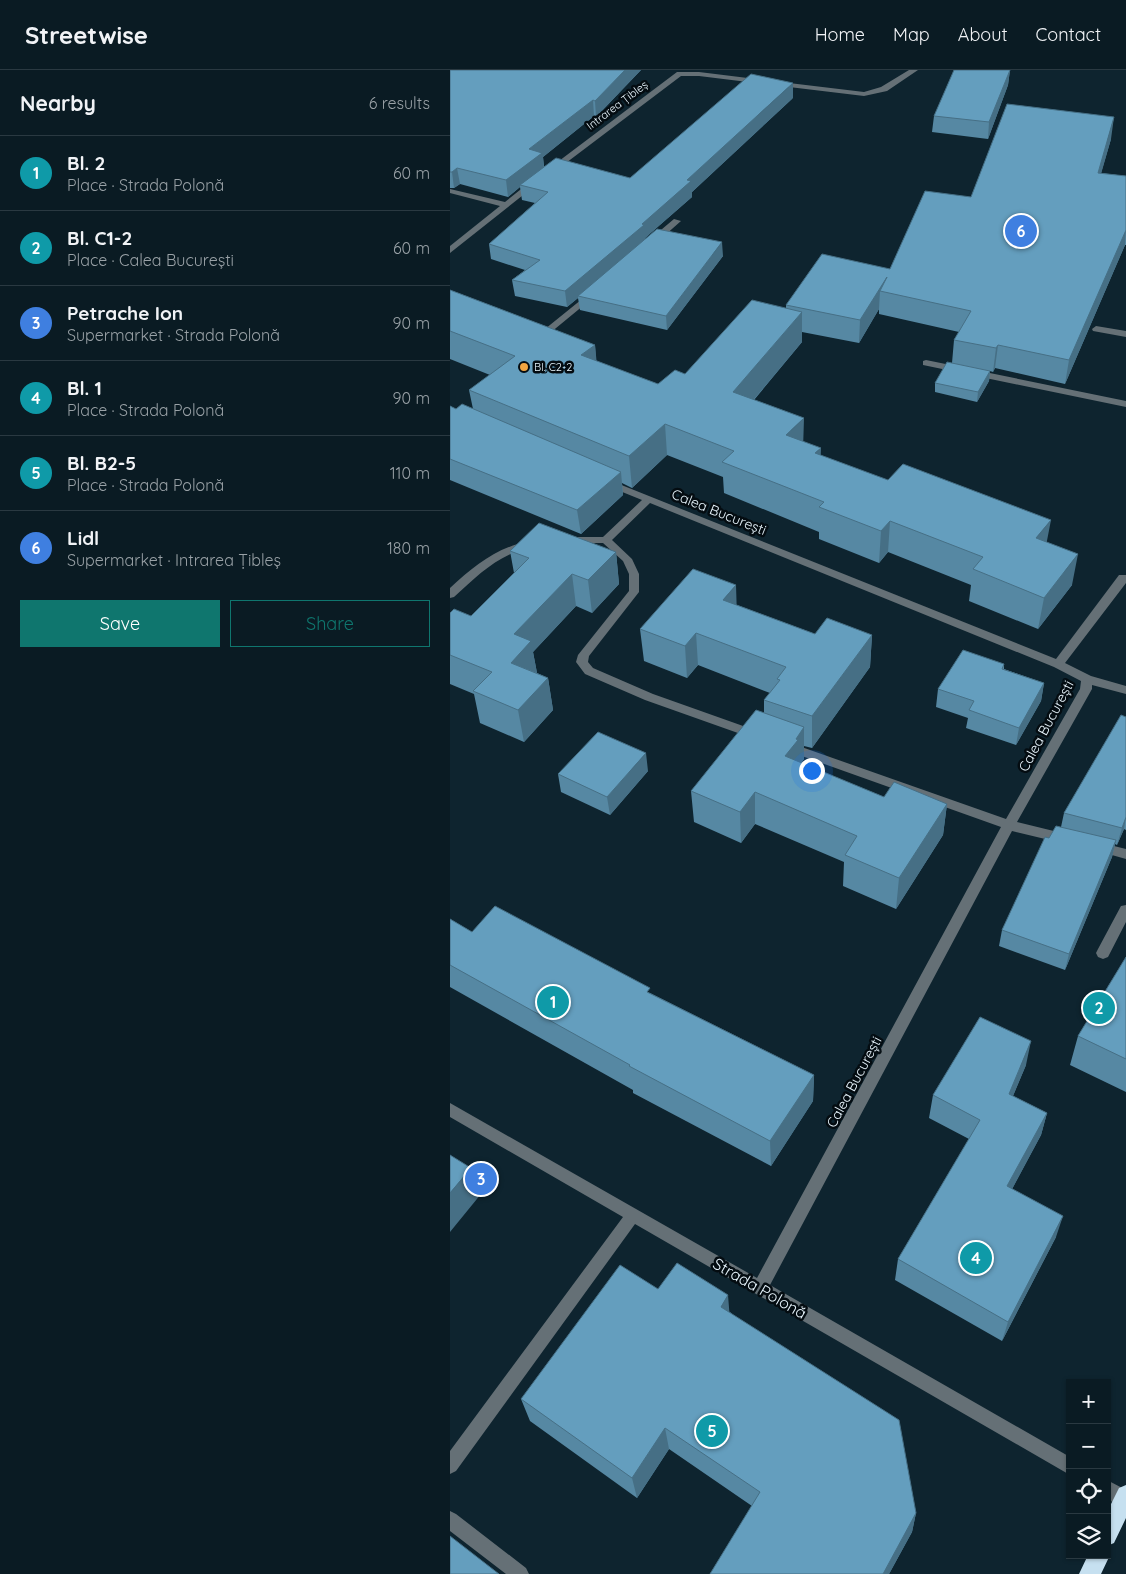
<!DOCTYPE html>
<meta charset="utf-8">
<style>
body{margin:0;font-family:Quicksand,sans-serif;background:#182830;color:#f1f3f6}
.controls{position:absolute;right:15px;bottom:15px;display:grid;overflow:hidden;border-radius:0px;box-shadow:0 1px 4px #0004}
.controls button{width:45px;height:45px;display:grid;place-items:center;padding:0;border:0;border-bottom:1px solid #2a3941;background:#0a1b23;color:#f1f3f6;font:25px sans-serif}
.you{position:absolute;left:361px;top:700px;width:18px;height:18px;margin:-12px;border:4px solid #fff;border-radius:50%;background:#1a73e8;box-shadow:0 0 0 8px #1a73e833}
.badge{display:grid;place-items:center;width:32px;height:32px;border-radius:50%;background:#0f766e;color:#fff;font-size:16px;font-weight:700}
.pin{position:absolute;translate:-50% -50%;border:2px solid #fff;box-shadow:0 1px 5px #0006}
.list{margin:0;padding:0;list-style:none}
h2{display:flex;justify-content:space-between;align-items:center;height:65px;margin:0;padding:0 20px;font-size:21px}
h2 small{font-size:16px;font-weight:400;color:#99a1a6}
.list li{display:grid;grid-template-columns:32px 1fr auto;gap:15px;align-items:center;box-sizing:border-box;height:75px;padding:0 20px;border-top:1px solid #2a3941}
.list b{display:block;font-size:19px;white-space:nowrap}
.list p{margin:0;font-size:16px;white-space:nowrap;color:#99a1a6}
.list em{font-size:16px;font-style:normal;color:#99a1a6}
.actions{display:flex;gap:10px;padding:15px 20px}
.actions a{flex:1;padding:11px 0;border:1px solid #0f766e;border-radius:0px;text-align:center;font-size:18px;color:#0f766e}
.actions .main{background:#0f766e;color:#fff}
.icon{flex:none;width:28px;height:28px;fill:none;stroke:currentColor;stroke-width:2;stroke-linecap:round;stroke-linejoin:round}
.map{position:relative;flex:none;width:676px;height:1504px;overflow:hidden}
header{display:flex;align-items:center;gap:30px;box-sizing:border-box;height:70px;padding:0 25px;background:#0a1b23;border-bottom:1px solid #2a3941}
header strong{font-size:24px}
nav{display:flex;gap:28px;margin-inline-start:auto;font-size:18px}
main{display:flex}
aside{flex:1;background:#0a1b23}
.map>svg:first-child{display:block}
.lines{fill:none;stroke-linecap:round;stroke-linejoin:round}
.minor{fill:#657076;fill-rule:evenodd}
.highway{fill:#c6e0f0;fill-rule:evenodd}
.wall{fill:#5688a3}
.shaded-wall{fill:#466f85}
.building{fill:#649ebe;stroke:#466f85}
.poi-dot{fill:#f2a541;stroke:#040c11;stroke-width:2}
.labels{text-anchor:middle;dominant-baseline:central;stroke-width:5;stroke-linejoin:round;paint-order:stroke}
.far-street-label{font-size:11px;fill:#e9f6fe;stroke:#040c11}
.far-poi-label{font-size:11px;fill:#e9f6fe;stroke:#040c11;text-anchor:start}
.street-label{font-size:14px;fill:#e9f6fe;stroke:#040c11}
.near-street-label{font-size:16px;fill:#e9f6fe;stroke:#040c11}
</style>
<header>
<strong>Streetwise</strong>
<nav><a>Home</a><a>Map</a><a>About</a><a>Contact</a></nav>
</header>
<main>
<aside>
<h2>Nearby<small>6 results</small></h2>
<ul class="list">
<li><span class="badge" style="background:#0f9aa8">1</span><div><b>Bl. 2</b><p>Place · Strada Polonă</p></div><em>60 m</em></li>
<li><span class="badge" style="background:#0f9aa8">2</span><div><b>Bl. C1-2</b><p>Place · Calea București</p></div><em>60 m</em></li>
<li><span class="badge" style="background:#3f7fe0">3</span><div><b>Petrache Ion</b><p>Supermarket · Strada Polonă</p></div><em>90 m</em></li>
<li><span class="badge" style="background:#0f9aa8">4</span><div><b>Bl. 1</b><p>Place · Strada Polonă</p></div><em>90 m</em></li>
<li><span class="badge" style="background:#0f9aa8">5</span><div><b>Bl. B2-5</b><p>Place · Strada Polonă</p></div><em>110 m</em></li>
<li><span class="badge" style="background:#3f7fe0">6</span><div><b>Lidl</b><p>Supermarket · Intrarea Țibleș</p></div><em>180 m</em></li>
</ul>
<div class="actions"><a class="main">Save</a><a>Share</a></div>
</aside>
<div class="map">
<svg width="676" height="1504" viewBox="0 0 676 1504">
<rect width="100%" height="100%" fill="#0e242f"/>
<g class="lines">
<path class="minor" d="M 459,0 L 468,0 L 437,21 L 414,26 L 249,6 L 231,6 L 104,102 L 97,100 L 227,2 L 249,2 L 414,22 L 431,17 Z
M 80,112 L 87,114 L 0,183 L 0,176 L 50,136 L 0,123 L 0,119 L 55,132 Z
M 224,149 L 231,151 L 205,174 L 199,174 L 199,170 Z
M 142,221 L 145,222 L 145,226 L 100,263 L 83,264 L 83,260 L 95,259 Z
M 646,256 L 676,261 L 676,267 L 643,261 L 642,259 Z
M 476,290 L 676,331 L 676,337 L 473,295 L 473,291 Z
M 159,410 L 606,589 L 669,505 L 676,505 L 676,513 L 615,593 L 641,606 L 676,616 L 676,624 L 642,615 L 642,619 L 567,752 L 616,764 L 620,766 L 622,769 L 620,772 L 616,774 L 562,761 L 320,1215 L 620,1387 L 620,1405 L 185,1154 L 6,1401 L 0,1404 L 0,1381 L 173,1147 L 0,1047 L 0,1033 L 307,1208 L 551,757 L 335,680 L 333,677 L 335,674 L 343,674 L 556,749 L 630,619 L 631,611 L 604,597 L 200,433 L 162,470 L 182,489 L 189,504 L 189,522 L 139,586 L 138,592 L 143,598 L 203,624 L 310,662 L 312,665 L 310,668 L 302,668 L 195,630 L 135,604 L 126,592 L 128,585 L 179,521 L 179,504 L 173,491 L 153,473 L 118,473 L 113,470 L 118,467 L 153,467 L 192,430 L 155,415 L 154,413 Z
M 79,471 L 84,474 L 83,476 C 48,485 30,503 4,527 L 0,528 L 0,518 C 24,496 46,478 79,471 Z
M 648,772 L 676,779 L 676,789 L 644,780 L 642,777 L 644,774 Z
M 676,835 L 676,852 L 658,887 L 653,889 L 648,887 L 646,883 L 648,879 L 671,836 Z
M 657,1410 L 676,1420 L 676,1437 L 668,1435 L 657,1429 Z
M 0,1441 L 6,1444 L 76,1498 L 79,1504 L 56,1504 L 0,1461 Z"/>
<path class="highway" d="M 676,1415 L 676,1448 L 664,1473 L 657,1476 L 657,1442 L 669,1418 Z
M 657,1479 L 660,1485 L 651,1504 L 629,1504 L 638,1485 L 657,1485 Z"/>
</g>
<path class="wall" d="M 0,0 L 191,0 L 146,47 L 144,46 L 93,87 L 94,96 L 180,108 L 343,28 L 242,122 L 242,127 L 195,168 L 195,169 L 273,186 L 217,260 L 130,240 L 128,228 L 117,237 L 65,226 L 62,210 L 75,200 L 41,189 L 39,174 L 85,133 L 72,130 L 70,117 L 58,127 L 10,114 L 4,118 L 0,118 Z
M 560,0 L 558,15 L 538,69 L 482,62 L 484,46 Z
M 661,69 L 651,103 L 676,106 L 676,175 L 675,175 L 615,314 L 545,298 L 543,302 L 540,301 L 539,311 L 527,332 L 485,322 L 485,313 L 502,293 L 504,270 L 509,262 L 429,244 L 429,239 L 409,273 L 352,262 L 352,272 L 304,330 L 370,385 L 597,472 L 622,515 L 588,559 L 519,531 L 521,515 L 438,482 L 429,493 L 369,469 L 369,462 L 274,423 L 273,407 L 217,385 L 182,418 L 172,413 L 173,425 L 131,464 L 0,410 L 0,336 L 6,339 L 23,339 L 19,320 L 40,305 L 0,289 L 0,220 L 145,275 L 146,291 L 208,314 L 235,304 L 336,238 L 336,235 L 440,199 L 521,127 Z
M 60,481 L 166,482 L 169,514 L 142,543 L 126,536 L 83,582 L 87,603 L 98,608 L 103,640 L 74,672 L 30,653 L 24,624 L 0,614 L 0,543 L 21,546 L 64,503 Z
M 287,535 L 365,564 L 422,565 L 420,597 L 362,678 L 354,676 L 354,689 L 351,693 L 434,727 L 497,734 L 493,765 L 446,839 L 393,816 L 394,792 L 305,754 L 291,773 L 244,752 L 241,721 L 314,643 L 314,630 L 320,623 L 248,595 L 237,608 L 194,591 L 190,559 Z
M 554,594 L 554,599 L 594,613 L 591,631 L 566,675 L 516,658 L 518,648 L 486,637 L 488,619 Z
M 676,647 L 676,760 L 674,759 L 667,775 L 665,774 L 662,787 L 615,900 L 549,876 L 552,860 L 599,768 L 611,757 L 614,743 Z
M 198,701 L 160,745 L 111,722 L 108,704 Z
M 0,849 L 22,862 L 200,923 L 364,1005 L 363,1031 L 321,1096 L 183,1023 L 183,1020 L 0,917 Z
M 676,887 L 676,1022 L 620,995 L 628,966 Z
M 576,995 L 563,1026 L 597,1043 L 591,1065 L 562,1119 L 606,1167 L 552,1271 L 445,1210 L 448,1189 L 519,1069 L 479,1048 L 483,1025 Z
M 208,1219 L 280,1242 L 466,1443 L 462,1462 L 439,1504 L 260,1504 L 302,1436 L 219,1379 L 187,1428 L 80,1351 L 71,1329 Z"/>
<path class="shaded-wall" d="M 175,0 L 191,0 L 146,47 L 145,31 Z
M 560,0 L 558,15 L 538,69 L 539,52 Z
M 343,13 L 343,28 L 242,122 L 242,127 L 195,168 L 196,171 L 128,226 L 128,228 L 117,237 L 115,221 L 192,154 L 237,110 Z
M 143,30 L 144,46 L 93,87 L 94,99 L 70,115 L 70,117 L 58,127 L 56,110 L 79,79 Z
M 664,47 L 661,69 L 645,125 L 648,103 Z
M 7,98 L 10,114 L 4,118 L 2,102 Z
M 676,160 L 675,175 L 615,314 L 619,290 Z
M 272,172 L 273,186 L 217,260 L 216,246 Z
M 437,207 L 430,221 L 429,239 L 409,273 L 410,250 Z
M 352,242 L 352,272 L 284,353 L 283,322 Z
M 145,275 L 148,306 L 131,285 Z
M 548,275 L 545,298 L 543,302 L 546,278 Z
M 540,301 L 539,311 L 527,332 L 528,322 Z
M 354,348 L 353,380 L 336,365 Z
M 215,354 L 217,385 L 182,418 L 179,386 Z
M 371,378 L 370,409 L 365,383 Z
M 171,402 L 173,425 L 131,464 L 127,440 Z
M 601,450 L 595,481 L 586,468 Z
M 440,451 L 438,482 L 429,493 L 431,461 Z
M 166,482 L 169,514 L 142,543 L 138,510 Z
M 628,484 L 622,515 L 588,559 L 594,528 Z
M 122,504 L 126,536 L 83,582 L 87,603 L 61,593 L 64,564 Z
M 286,515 L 287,547 L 273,530 Z
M 246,563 L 248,595 L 237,608 L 235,576 Z
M 422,565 L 420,597 L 362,678 L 362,646 Z
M 98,608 L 103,640 L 74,672 L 68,640 Z
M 594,613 L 591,631 L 566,675 L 569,658 Z
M 354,657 L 354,689 L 348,698 L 335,686 L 346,669 Z
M 196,683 L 198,701 L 160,745 L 157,727 Z
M 305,722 L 305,754 L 291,773 L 290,742 Z
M 497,734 L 493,765 L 446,839 L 449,808 Z
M 676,747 L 674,759 L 667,775 L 672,758 Z
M 666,770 L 662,787 L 615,900 L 619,884 Z
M 581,971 L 576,995 L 554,1047 L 559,1024 Z
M 364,1005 L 363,1031 L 321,1096 L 320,1071 Z
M 597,1043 L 591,1065 L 552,1138 L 557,1116 Z
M 21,1098 L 31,1124 L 0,1162 L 0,1123 Z
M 613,1146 L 606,1167 L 552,1271 L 558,1252 Z
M 278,1225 L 280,1250 L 271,1237 Z
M 215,1358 L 219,1379 L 187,1428 L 182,1408 Z
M 466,1443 L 462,1462 L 439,1504 L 433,1504 Z"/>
<path class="building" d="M 0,0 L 175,0 L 145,31 L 143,30 L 79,79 L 92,83 L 56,110 L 7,98 L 2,102 L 0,102 Z
M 504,0 L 560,0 L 539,52 L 484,46 Z
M 301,4 L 343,13 L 237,110 L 241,111 L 192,154 L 194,155 L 115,221 L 62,210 L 90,190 L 39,174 L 98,122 L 70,115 L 106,88 L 180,108 Z
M 557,34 L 664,47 L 648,103 L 676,106 L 676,160 L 619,290 L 548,275 L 546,278 L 504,270 L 521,241 L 430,221 L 437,207 L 410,250 L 336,235 L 372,184 L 440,199 L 475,121 L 521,127 Z
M 207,159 L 272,172 L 216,246 L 128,226 Z
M 0,220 L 145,275 L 131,285 L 208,314 L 225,300 L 235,304 L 302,230 L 352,242 L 283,322 L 354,348 L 336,365 L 371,378 L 365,383 L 438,410 L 453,394 L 601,450 L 586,468 L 628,484 L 594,528 L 523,499 L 533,487 L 440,451 L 431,461 L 369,437 L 374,432 L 272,392 L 284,381 L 215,354 L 179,386 L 19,320 L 65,286 L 0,261 Z
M 497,292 L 540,301 L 528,322 L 485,313 Z
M 12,334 L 171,402 L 127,440 L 0,389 L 0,336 L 6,339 Z
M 89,453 L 166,482 L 138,510 L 122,504 L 64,564 L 81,571 L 61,593 L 98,608 L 68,640 L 23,621 L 42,602 L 0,585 L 0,543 L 4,539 L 21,546 L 79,488 L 60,481 Z
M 243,499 L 286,515 L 273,530 L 365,564 L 377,548 L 422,565 L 362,646 L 314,630 L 330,610 L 327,609 L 336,597 L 246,563 L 235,576 L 190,559 Z
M 513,580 L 554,594 L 552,599 L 594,613 L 569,658 L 519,640 L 524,631 L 488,619 Z
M 306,640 L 354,657 L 346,669 L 348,670 L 335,686 L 434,727 L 444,712 L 497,734 L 449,808 L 395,785 L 407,766 L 305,722 L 290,742 L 241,721 Z
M 671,645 L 676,647 L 676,747 L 672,758 L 614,743 Z
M 148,662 L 196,683 L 157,727 L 108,704 Z
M 606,756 L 666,770 L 619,884 L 552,860 L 595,767 L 599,768 Z
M 45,836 L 200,918 L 197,922 L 364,1005 L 320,1071 L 179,996 L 180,995 L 0,895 L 0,849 L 22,862 Z
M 676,887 L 676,989 L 628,966 Z
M 530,947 L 581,971 L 559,1024 L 597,1043 L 557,1116 L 613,1146 L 558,1252 L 448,1189 L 530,1050 L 483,1025 Z
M 0,1085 L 21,1098 L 0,1123 Z
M 227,1193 L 278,1225 L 271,1237 L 449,1350 L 466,1443 L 433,1504 L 260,1504 L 310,1422 L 215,1358 L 182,1408 L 71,1329 L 170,1195 L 208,1219 Z
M 0,1466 L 49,1504 L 0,1504 Z"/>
<circle class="poi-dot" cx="74" cy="297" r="5"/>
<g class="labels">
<g class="far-street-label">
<text transform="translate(167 35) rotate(-37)">Intrarea Țibleș</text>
</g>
<g class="far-poi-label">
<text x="84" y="297">Bl. C2-2</text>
</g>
<g class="street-label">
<text transform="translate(269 442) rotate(22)">Calea București</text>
<text transform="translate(596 656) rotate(-62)">Calea București</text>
<text transform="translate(404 1012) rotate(-62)">Calea București</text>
</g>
<g class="near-street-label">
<text transform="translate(310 1218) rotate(30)">Strada Polonă</text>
</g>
</g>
</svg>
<div class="controls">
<button>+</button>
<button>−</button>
<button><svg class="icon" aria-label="locate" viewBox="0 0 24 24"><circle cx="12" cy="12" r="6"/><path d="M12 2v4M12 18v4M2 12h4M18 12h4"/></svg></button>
<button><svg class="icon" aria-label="layers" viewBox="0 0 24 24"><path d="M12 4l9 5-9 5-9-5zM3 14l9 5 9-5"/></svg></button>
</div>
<div class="you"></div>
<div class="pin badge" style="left:103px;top:932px;background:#0f9aa8">1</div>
<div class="pin badge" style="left:649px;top:938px;background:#0f9aa8">2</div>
<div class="pin badge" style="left:31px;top:1109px;background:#3f7fe0">3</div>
<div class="pin badge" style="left:526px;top:1188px;background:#0f9aa8">4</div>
<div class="pin badge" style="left:262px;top:1361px;background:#0f9aa8">5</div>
<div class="pin badge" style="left:571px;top:161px;background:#3f7fe0">6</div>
</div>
</main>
